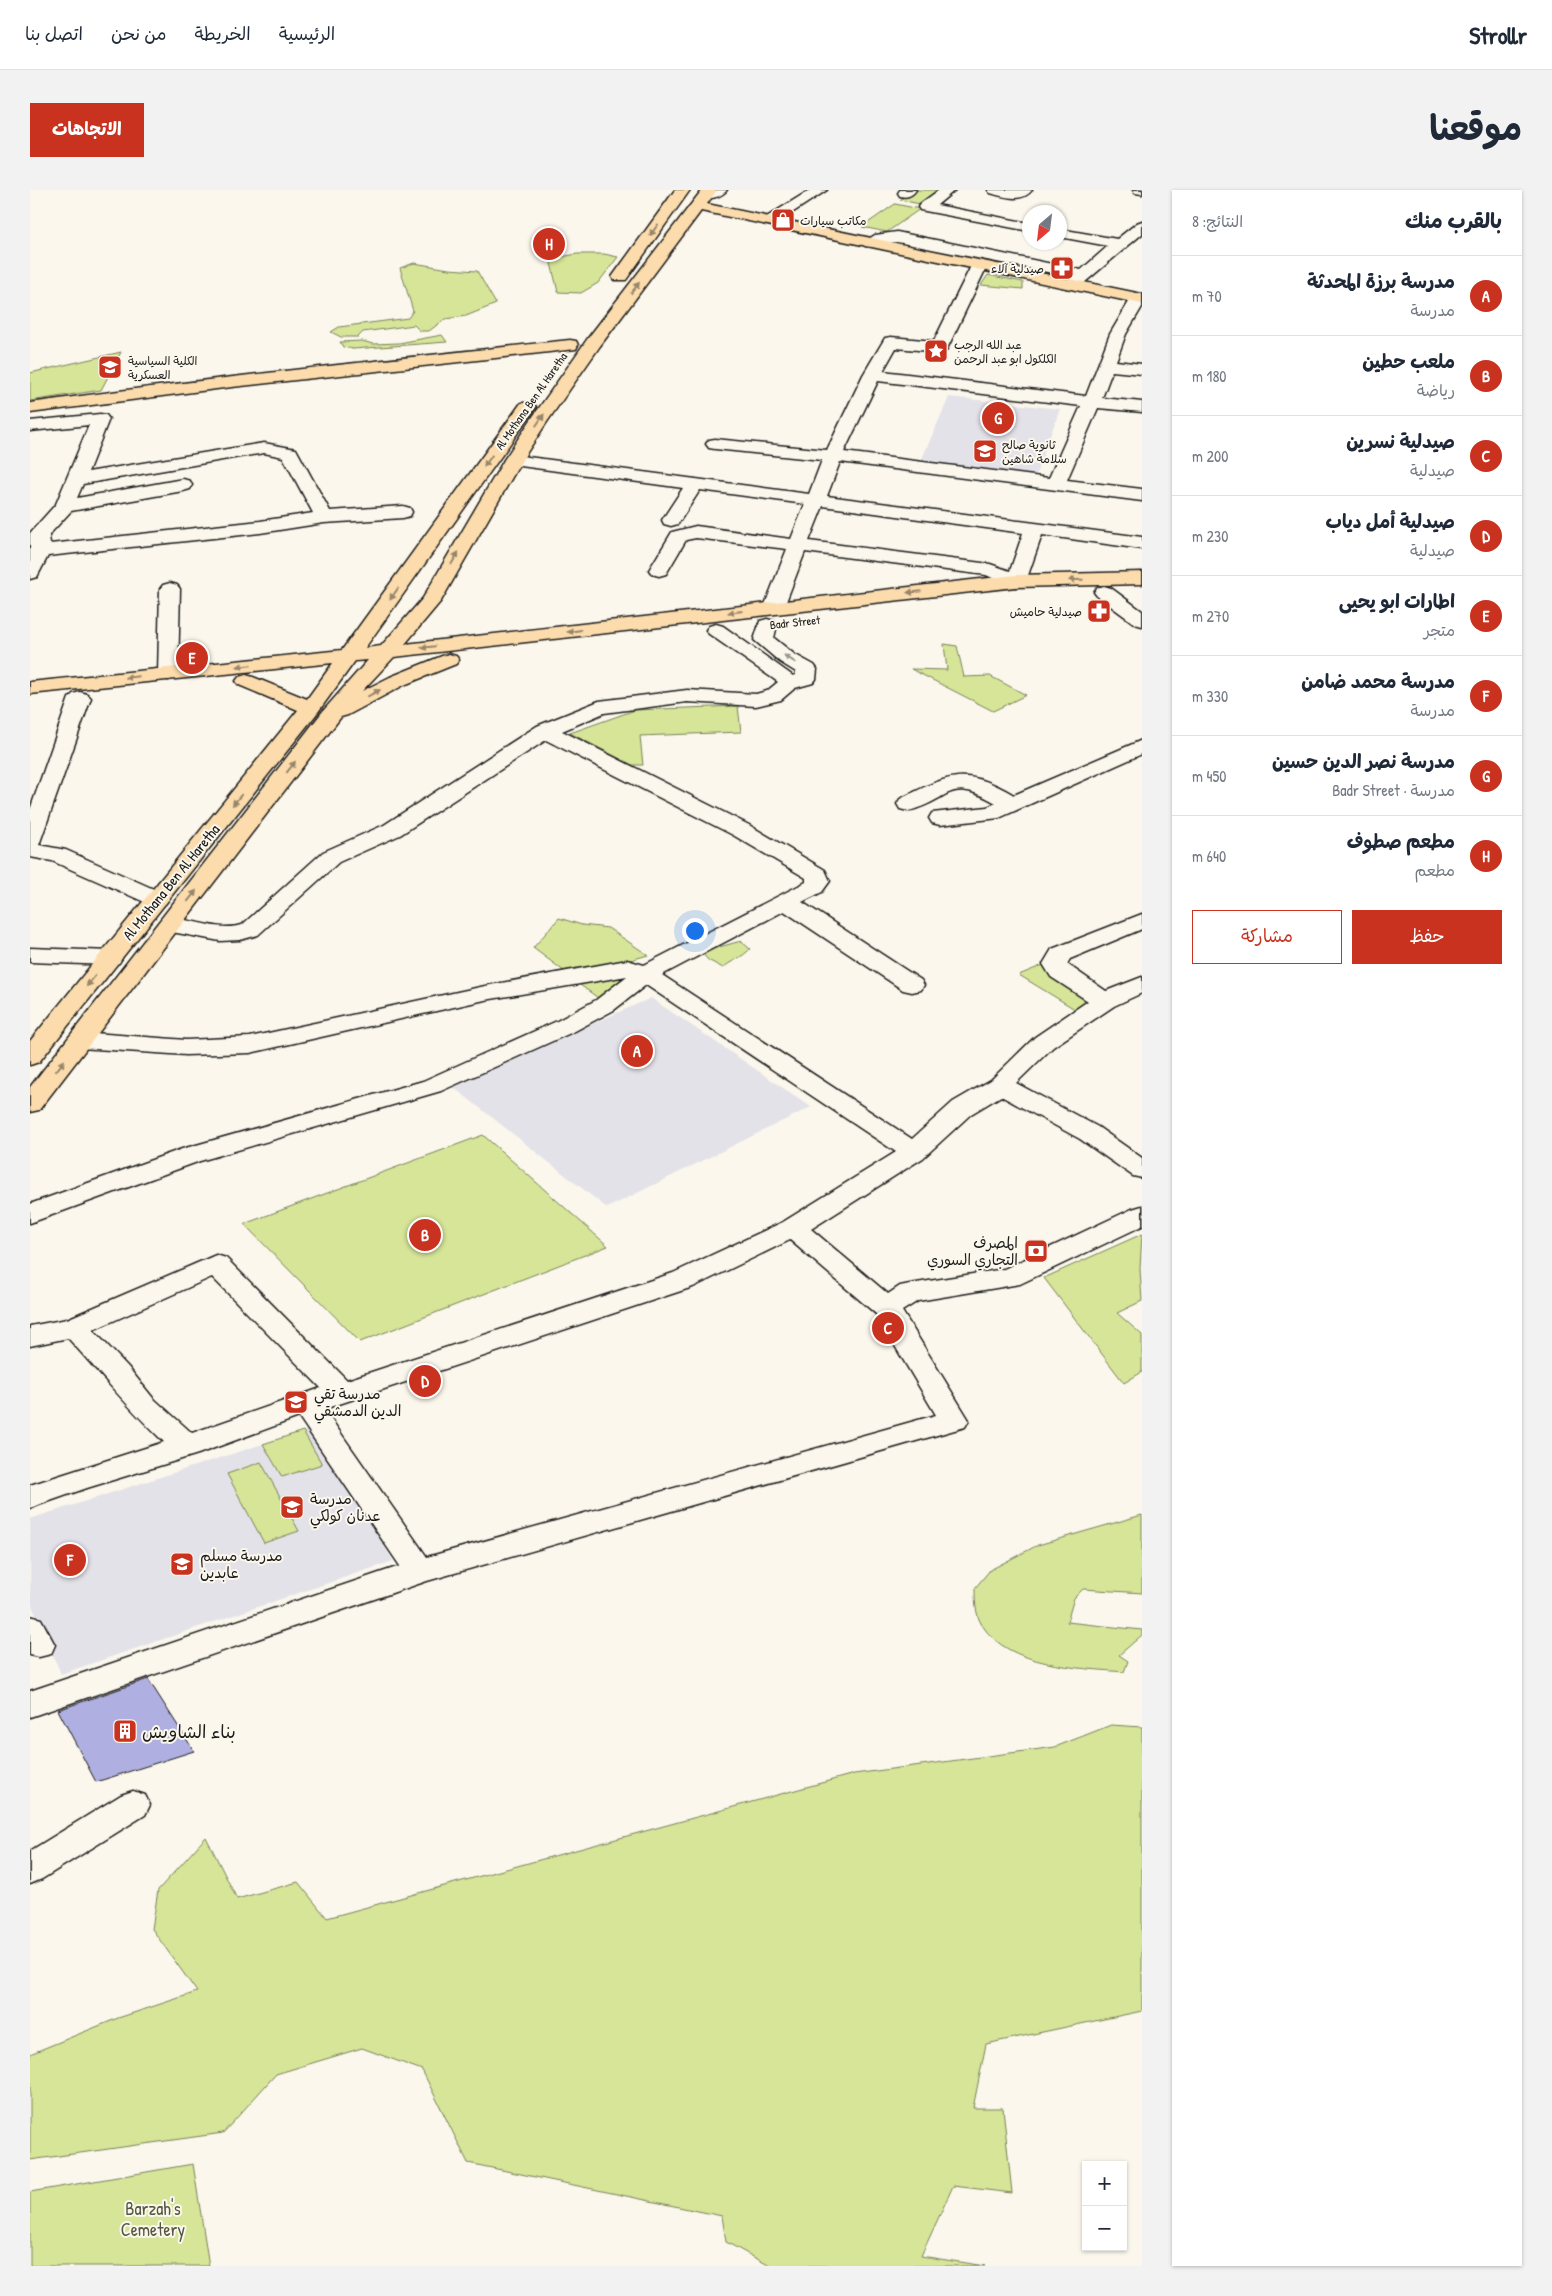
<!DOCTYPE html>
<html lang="ar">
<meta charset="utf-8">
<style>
body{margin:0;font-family:"Patrick Hand","Playpen Sans Arabic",sans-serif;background:#f2f2f3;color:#1f2937;direction:rtl}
.controls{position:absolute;right:15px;bottom:15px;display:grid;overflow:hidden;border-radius:0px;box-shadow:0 1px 4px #0004}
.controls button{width:45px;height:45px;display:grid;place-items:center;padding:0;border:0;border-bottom:1px solid #e0e1e3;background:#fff;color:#1f2937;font:25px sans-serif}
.compass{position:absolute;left:992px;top:15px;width:45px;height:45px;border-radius:50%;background:#fff;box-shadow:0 1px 4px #0004;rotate:208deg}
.you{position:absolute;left:664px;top:740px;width:18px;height:18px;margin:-12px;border:4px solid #fff;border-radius:50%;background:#1a73e8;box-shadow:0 0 0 8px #1a73e833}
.badge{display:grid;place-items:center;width:32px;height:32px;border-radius:50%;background:#c8321e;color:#fff;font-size:16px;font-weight:700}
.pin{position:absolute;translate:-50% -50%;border:2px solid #fff;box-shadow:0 1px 5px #0006}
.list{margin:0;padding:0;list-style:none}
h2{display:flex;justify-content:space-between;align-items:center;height:65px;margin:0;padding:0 20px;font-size:21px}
h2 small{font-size:16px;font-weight:400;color:#747a83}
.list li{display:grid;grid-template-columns:32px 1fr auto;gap:15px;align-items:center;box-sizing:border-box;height:80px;padding:0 20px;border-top:1px solid #e0e1e3}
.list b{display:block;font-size:19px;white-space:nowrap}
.list p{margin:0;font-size:16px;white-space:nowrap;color:#747a83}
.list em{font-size:16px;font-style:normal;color:#747a83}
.actions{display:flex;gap:10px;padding:15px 20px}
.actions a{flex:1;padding:11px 0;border:1px solid #c8321e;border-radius:0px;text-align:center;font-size:18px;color:#c8321e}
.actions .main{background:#c8321e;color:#fff}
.map{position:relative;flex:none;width:1112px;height:2076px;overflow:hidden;direction:ltr;border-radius:0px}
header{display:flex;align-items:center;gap:30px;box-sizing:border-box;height:70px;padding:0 25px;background:#fff;border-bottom:1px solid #e0e1e3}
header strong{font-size:24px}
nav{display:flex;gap:28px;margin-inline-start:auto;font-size:18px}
.intro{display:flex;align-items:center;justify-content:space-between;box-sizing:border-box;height:120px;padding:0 30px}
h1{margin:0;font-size:35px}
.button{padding:12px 22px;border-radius:0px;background:#c8321e;color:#fff;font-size:18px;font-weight:700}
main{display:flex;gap:30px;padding:0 30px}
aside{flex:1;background:#fff;border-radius:0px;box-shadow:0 1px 4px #0004}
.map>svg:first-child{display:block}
.built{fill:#e4e2e9}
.green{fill:#d6e598;stroke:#79805a}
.building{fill:#afb0e1;stroke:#1c1c1c}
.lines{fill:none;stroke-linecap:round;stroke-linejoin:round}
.minor-casing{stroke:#1c1c1c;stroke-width:3}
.major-casing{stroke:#1c1c1c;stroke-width:3}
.minor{fill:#fbf7ec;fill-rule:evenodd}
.major{fill:#fcdcac;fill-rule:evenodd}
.oneway{fill:#97866b}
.oneway2{fill:#97948e}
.labels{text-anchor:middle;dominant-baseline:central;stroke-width:4;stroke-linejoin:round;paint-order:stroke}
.far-poi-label{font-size:12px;fill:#1c1c1c;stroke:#fbf7ec;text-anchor:start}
.far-street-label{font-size:12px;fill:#1c1c1c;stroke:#fbf7ec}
.street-label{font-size:15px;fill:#1c1c1c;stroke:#fbf7ec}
.poi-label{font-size:15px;fill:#1c1c1c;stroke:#fbf7ec;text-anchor:start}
.near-poi-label{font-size:18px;fill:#1c1c1c;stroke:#fbf7ec;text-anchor:start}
.near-park-label{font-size:18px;fill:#545841;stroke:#fbf7ec}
</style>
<header>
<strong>Strollr</strong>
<nav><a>الرئيسية</a><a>الخريطة</a><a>من نحن</a><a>اتصل بنا</a></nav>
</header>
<div class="intro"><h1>موقعنا</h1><a class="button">الاتجاهات</a></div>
<main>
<aside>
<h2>بالقرب منك<small>النتائج: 8</small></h2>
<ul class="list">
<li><span class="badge">A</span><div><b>مدرسة برزة المحدثة</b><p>مدرسة</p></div><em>70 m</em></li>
<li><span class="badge">B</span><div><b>ملعب حطين</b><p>رياضة</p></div><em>180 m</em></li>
<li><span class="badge">C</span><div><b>صيدلية نسرين</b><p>صيدلية</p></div><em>200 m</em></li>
<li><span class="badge">D</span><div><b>صيدلية أمل دياب</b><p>صيدلية</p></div><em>230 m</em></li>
<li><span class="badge">E</span><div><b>اطارات ابو يحيى</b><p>متجر</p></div><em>270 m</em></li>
<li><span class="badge">F</span><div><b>مدرسة محمد ضامن</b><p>مدرسة</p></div><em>330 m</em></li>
<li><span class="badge">G</span><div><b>مدرسة نصر الدين حسين</b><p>مدرسة · Badr Street</p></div><em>450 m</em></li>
<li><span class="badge">H</span><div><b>مطعم صطوف</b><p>مطعم</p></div><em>640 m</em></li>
</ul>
<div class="actions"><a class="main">حفظ</a><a>مشاركة</a></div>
</aside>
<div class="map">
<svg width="1112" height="2076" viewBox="0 0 1112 2076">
<rect width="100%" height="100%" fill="#fbf7ec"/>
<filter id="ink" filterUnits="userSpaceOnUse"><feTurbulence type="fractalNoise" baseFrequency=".02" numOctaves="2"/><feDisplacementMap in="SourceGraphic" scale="10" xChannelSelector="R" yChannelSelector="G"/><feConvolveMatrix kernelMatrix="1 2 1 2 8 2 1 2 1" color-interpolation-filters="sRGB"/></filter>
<g filter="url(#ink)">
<path class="built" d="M 919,207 L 1030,219 L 1005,287 L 890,273 Z
M 621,808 L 781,917 L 577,1018 L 422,896 Z
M 286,1237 L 363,1371 L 31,1484 L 0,1411 L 0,1329 Z"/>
<path class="green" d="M 884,0 L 911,0 L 890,14 L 870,10 Z
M 865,14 L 890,19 L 857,42 L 832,37 Z
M 547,64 L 574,64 L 588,67 L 568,93 L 551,103 L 528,102 L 520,69 Z
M 384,73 L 419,79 L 447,81 L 466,114 L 436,126 L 415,129 L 399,141 L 390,141 L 384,135 L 333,142 L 328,147 L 311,147 L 301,142 L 309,137 L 378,128 L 383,121 L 370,78 Z
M 958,85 L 993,92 L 993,99 L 951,95 Z
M 412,145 L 417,152 L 323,159 L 313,157 L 310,152 L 332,151 L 343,154 L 369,153 Z
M 91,162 L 71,200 L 0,211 L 0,183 Z
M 914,454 L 927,456 L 934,487 L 960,486 L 996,505 L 963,521 L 881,479 L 917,480 Z
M 708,516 L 711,542 L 610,546 L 613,575 L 602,575 L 540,543 L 605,520 Z
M 529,728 L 552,735 L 578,738 L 618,765 L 542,787 L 503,758 Z
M 711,751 L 720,759 C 712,768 702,770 693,778 L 678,770 L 671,762 Z
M 1018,773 L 1074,808 L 1048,821 L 989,785 Z
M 594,785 L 582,805 L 571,810 L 546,792 Z
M 453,945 L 578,1056 L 330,1152 L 214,1034 Z
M 1112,1044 L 1110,1079 L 1112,1111 L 1087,1123 L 1112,1145 L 1112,1182 L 1094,1193 L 1014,1088 Z
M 273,1241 L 292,1274 L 252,1287 L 233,1254 Z
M 231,1272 L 269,1341 L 234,1353 L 197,1284 Z
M 1112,1325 L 1112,1403 L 1053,1399 L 1044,1408 L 1037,1432 L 1112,1440 L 1112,1445 L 1089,1465 L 1098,1471 L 1094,1482 C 1050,1478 978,1477 952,1435 C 945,1424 945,1410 945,1398 L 960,1380 L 1008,1355 Z
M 1081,1535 L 1112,1537 L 1112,1821 L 956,1854 L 943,1918 L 973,1918 L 982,2003 L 923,1996 L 891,2066 L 955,2076 L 740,2076 L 696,2052 L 692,2026 L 438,1973 L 392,1880 L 332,1858 L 246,1884 L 193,1943 L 0,1970 L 0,1864 L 88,1828 L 167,1802 L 122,1739 L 128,1700 L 176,1647 L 207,1709 L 268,1692 L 297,1728 L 824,1584 L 1025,1557 Z
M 163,1974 L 179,2076 L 0,2076 L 0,2002 Z"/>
<path class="building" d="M 118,1489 L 164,1561 L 66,1592 L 28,1520 Z"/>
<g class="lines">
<g class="minor-casing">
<path id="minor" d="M 676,0 L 697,0 C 692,7 679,10 671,8 L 669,5 Z
M 780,0 L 797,0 L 745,34 L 735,34 L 732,31 L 735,28 Z
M 870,0 L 886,0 C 882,6 877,8 870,6 L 868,3 Z
M 909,0 L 925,0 L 907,15 L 999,33 L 999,41 L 890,20 L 888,17 L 890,14 Z
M 958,0 L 1002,0 C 993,13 974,7 960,3 Z
M 1103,0 L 1112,0 L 1112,4 L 1105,3 Z
M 1112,31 L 1112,44 L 1048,98 L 1036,98 L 1034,95 L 1042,87 L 867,52 C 856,52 843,58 835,56 L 832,53 L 845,45 L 867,42 L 1051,80 L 1078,56 L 1030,47 L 1030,39 L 1087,49 L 1107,33 Z
M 949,71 L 955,73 L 957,76 L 916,161 L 910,162 L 866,158 L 853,181 L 1056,206 L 1080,144 L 1103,105 L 1112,104 L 1112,117 L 1096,144 L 1086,171 L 1112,174 L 1112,184 L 1082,181 L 1072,208 L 1112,212 L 1112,222 L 1068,218 L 1037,290 L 1112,299 L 1112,311 L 810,272 L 797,306 L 1112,347 L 1112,359 L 1012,345 L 996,391 L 993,395 L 986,397 L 979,395 L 956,385 L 775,362 L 754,417 L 751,421 L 744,423 L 737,421 L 734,417 L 757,359 L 666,348 L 656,350 L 636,384 L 629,386 L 622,384 L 619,380 L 642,342 L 666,336 L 761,349 L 775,314 L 670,300 L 648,334 L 641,336 L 634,334 L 632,330 L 653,298 L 483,275 L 477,274 L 474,270 L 477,266 L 483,265 L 779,304 L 792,270 L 685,259 L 679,258 L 676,254 L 679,250 L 685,249 L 797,260 L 833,185 L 855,148 L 861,147 L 904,151 L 941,76 L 943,73 ZM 848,191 L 1051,216 L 1019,288 L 814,262 ZM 793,316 L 993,343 L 980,381 L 960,374 L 779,351 Z
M 70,224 L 76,225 L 79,229 L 58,282 L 234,253 L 266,259 L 300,321 L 373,316 L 380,318 L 382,322 L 380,326 L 373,328 L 294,333 L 230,343 L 18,366 L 7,387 L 0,389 L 0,343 L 26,314 L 59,235 L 0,241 L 0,231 ZM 234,263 L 253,267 L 283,323 L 230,331 L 20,354 L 19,345 L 41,321 L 153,301 L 160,299 L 162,295 L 160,291 L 153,289 L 47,308 L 53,294 Z
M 140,393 L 147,395 L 150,399 L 148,484 L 145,488 L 138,490 L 131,488 L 128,484 L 130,399 L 133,395 Z
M 1074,396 L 1081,398 L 1112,421 L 1112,436 L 1105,434 L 1067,406 L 1064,402 L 1067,398 Z
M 737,429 L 744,431 L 747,435 L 744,448 L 764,464 L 784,475 L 787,479 L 786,489 L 783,493 L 765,498 L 751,510 L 726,516 L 657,512 L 574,523 L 532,541 L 719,635 L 795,680 L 800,691 L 792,702 L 772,712 L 891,790 L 894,795 L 891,800 L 882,802 L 873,800 L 754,721 L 632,785 L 882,949 L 923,912 L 961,890 L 1005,847 L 1058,811 L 1021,787 L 1013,774 L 1022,759 L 1112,724 L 1112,739 L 1040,769 L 1037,774 L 1076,801 L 1112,787 L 1112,803 L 1084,816 L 1023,857 L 986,893 L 1068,937 L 1112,968 L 1112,988 L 1103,986 L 1050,949 L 971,906 L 941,924 L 893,968 L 781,1039 L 858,1104 L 870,1096 L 880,1094 L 974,1079 L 1102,1019 L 1112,1016 L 1112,1036 L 990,1094 L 888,1111 L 872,1121 L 939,1230 L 935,1237 L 397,1391 L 0,1527 L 0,1501 L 370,1376 L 269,1227 L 168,1264 L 57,1298 L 0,1318 L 0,1295 L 134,1252 C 100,1220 70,1183 38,1148 L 0,1156 L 0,1136 L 37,1129 L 186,1065 L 196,1068 L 317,1190 L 643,1083 L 753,1032 L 866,962 L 616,795 L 584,820 L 545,841 L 411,901 L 170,971 L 0,1033 L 0,1014 L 152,959 L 393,891 L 527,831 L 566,810 L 597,786 L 455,810 L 220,863 L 156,865 L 50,858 L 41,855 L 37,850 L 41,845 L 50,842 L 156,850 L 220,847 L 455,796 L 597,770 L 614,775 L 776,692 L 776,688 L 703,645 L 516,550 L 370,645 L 309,672 L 228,745 L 210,750 L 190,751 L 131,740 L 127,735 L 131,730 C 156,724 183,743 212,735 L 293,662 L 354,635 L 507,536 L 569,511 L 657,500 L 726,504 L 737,501 L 748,492 L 679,444 L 676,440 L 679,436 L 686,434 L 693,436 L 763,486 L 766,485 L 766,482 L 750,472 L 724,450 L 730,431 ZM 760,1050 L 846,1124 L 906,1225 L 397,1367 L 294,1219 L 663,1097 ZM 182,1087 L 291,1198 L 162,1243 L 123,1208 L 98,1177 L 63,1140 Z
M 50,502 L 57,504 L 61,508 L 9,655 L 36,660 L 135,704 L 139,709 L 135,714 L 127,716 L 119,714 L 22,671 L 0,667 L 0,620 L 39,508 L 43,504 Z
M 1112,550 L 1112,564 L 969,628 L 910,635 L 902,633 L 899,628 L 902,623 L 957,617 L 966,613 C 917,585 922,610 878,621 L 870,619 L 867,614 L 870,609 C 919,585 934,576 984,605 Z
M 0,758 L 80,761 L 89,763 L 92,768 L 89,773 L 80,775 L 0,772 Z
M 0,1426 L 11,1429 L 25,1455 L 21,1464 L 9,1467 L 0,1465 Z
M 103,1601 L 115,1605 L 120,1615 L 115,1625 L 12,1689 L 0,1694 L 0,1661 L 91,1605 Z"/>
</g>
<g class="major-casing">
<path id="major" d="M 645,0 L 660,0 L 596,90 L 584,90 L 582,87 Z
M 672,0 L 687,0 L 677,14 L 1112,104 L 1112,114 L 671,21 L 570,156 L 517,232 L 492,270 L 411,411 L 375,454 L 986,385 L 1112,382 L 1112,394 L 986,397 L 364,467 L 332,501 L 360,487 L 412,466 L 419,464 L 426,466 L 429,470 L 426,474 L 374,495 L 318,525 L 311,527 L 9,920 L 0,922 L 0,897 L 293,521 L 338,470 L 325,471 L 288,522 L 9,872 L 0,875 L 0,851 L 268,520 L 209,495 L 206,491 L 209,487 L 216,485 L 223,487 L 277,509 L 303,473 L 0,504 L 0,492 L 312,460 L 491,213 L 503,213 L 506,217 L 335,458 L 351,456 L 393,408 L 474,270 L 502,228 L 558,148 Z
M 540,150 L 546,151 L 548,155 L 546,159 L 202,197 L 0,223 L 0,213 C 180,188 360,169 540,150 Z"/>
</g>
<use href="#minor" class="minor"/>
<use href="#major" class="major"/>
</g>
<defs><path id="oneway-solid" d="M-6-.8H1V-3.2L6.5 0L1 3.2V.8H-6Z" transform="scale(1.25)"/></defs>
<g class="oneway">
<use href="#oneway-solid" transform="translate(624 40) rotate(126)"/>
<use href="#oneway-solid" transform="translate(605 98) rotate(-53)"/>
<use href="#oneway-solid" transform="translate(510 230) rotate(-56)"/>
<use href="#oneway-solid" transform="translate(458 271) rotate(125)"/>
<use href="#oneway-solid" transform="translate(425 368) rotate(-60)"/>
<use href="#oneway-solid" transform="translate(1046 390) rotate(179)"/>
<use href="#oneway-solid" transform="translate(884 402) rotate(174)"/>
<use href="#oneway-solid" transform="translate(364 404) rotate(125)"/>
<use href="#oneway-solid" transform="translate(705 422) rotate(173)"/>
<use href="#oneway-solid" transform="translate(544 441) rotate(173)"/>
<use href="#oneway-solid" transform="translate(398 457) rotate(174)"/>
<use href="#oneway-solid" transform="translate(214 476) rotate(174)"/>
<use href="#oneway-solid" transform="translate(102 487) rotate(174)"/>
<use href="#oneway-solid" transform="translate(344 503) rotate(-28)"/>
<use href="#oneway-solid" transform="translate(261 577) rotate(-52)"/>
<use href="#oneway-solid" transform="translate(207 610) rotate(129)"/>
<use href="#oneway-solid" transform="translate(162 706) rotate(-52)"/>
<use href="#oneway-solid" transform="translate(61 791) rotate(129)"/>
<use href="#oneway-solid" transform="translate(30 876) rotate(-52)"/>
</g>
<use class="oneway2" href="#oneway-solid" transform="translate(760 469) rotate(-147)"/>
</g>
<defs>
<g id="shop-square" transform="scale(1.25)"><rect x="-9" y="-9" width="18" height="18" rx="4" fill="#c8321e" stroke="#fbf7ec"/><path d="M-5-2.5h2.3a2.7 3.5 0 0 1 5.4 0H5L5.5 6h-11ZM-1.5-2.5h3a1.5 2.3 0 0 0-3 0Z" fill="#fff"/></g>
<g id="pharmacy-square" transform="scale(1.25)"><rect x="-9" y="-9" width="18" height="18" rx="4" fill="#c8321e" stroke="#fbf7ec"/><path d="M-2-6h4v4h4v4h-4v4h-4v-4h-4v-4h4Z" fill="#fff"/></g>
<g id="sight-square" transform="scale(1.25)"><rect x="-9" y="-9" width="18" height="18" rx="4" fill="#c8321e" stroke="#fbf7ec"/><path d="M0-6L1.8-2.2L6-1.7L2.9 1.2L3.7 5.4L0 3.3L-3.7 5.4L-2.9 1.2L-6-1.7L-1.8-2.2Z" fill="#fff"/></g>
<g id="university-square" transform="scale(1.25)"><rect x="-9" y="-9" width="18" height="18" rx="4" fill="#c8321e" stroke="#fbf7ec"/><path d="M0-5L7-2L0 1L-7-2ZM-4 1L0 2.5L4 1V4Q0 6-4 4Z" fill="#fff"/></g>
<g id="school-square" transform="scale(1.25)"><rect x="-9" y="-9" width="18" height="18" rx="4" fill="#c8321e" stroke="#fbf7ec"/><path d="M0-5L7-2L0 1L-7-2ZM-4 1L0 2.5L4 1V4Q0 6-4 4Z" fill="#fff"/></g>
<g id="bank-square" transform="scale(1.25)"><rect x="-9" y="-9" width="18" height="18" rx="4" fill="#c8321e" stroke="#fbf7ec"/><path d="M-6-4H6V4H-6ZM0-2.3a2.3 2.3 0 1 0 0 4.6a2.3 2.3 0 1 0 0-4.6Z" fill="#fff"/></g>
<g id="building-square" transform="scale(1.25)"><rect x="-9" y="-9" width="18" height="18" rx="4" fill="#c8321e" stroke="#fbf7ec"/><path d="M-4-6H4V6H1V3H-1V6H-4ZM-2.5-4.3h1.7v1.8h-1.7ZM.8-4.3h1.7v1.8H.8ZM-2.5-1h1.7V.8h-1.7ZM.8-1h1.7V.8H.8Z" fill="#fff"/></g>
</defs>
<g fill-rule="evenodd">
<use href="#shop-square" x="753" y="30"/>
<use href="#pharmacy-square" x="1032" y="78"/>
<use href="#sight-square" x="906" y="161"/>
<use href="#university-square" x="80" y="177"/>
<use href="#school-square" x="955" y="261"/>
<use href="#pharmacy-square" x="1069" y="421"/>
<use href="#bank-square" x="1006" y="1061"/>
<use href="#school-square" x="266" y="1212"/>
<use href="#school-square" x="262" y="1317"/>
<use href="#school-square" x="152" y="1374"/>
<use href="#building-square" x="95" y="1541"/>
</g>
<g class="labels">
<g class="far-poi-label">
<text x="770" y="30">مكاتب سيارات</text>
<text x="1014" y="78" text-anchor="end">صيدلية آلاء</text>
<text x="924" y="154">عبد الله الرجب<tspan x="924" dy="14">الكلكول ابو عبد الرحمن</tspan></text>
<text x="98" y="170">الكلية السياسية<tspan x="98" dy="14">العسكرية</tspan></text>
<text x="972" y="254">ثانوية صالح<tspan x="972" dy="14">سلامة شاهين</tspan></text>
<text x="1052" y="421" text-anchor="end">صيدلية حاميش</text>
</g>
<g class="far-street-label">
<text transform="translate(501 211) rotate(-55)">Al Mothana Ben Al Haretha</text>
<text transform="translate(765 432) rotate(-6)">Badr Street</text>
</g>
<g class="street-label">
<text transform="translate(141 692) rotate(-51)">Al Mothana Ben Al Haretha</text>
</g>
<g class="poi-label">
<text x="988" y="1052" text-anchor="end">المصرف<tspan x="988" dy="17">التجاري السوري</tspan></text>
<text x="284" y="1203">مدرسة تقي<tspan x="284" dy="17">الدين الدمشقي</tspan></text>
<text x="280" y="1308">مدرسة<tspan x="280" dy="17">عدنان كولكي</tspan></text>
<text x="170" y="1365">مدرسة مسلم<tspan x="170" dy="17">عابدين</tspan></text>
</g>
<g class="near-poi-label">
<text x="112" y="1541">بناء الشاويش</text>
</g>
<g class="near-park-label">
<text x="123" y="2018">Barzah's<tspan x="123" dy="21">Cemetery</tspan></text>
</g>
</g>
</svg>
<div class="controls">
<button>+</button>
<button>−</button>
</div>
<svg class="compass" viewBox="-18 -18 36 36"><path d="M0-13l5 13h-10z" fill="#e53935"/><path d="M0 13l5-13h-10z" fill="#747a83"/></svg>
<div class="you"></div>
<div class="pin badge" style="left:607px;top:861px">A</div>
<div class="pin badge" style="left:395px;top:1045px">B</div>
<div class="pin badge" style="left:858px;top:1138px">C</div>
<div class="pin badge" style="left:395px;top:1191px">D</div>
<div class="pin badge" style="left:162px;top:468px">E</div>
<div class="pin badge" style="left:40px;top:1370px">F</div>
<div class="pin badge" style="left:968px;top:228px">G</div>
<div class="pin badge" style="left:519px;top:54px">H</div>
</div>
</main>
